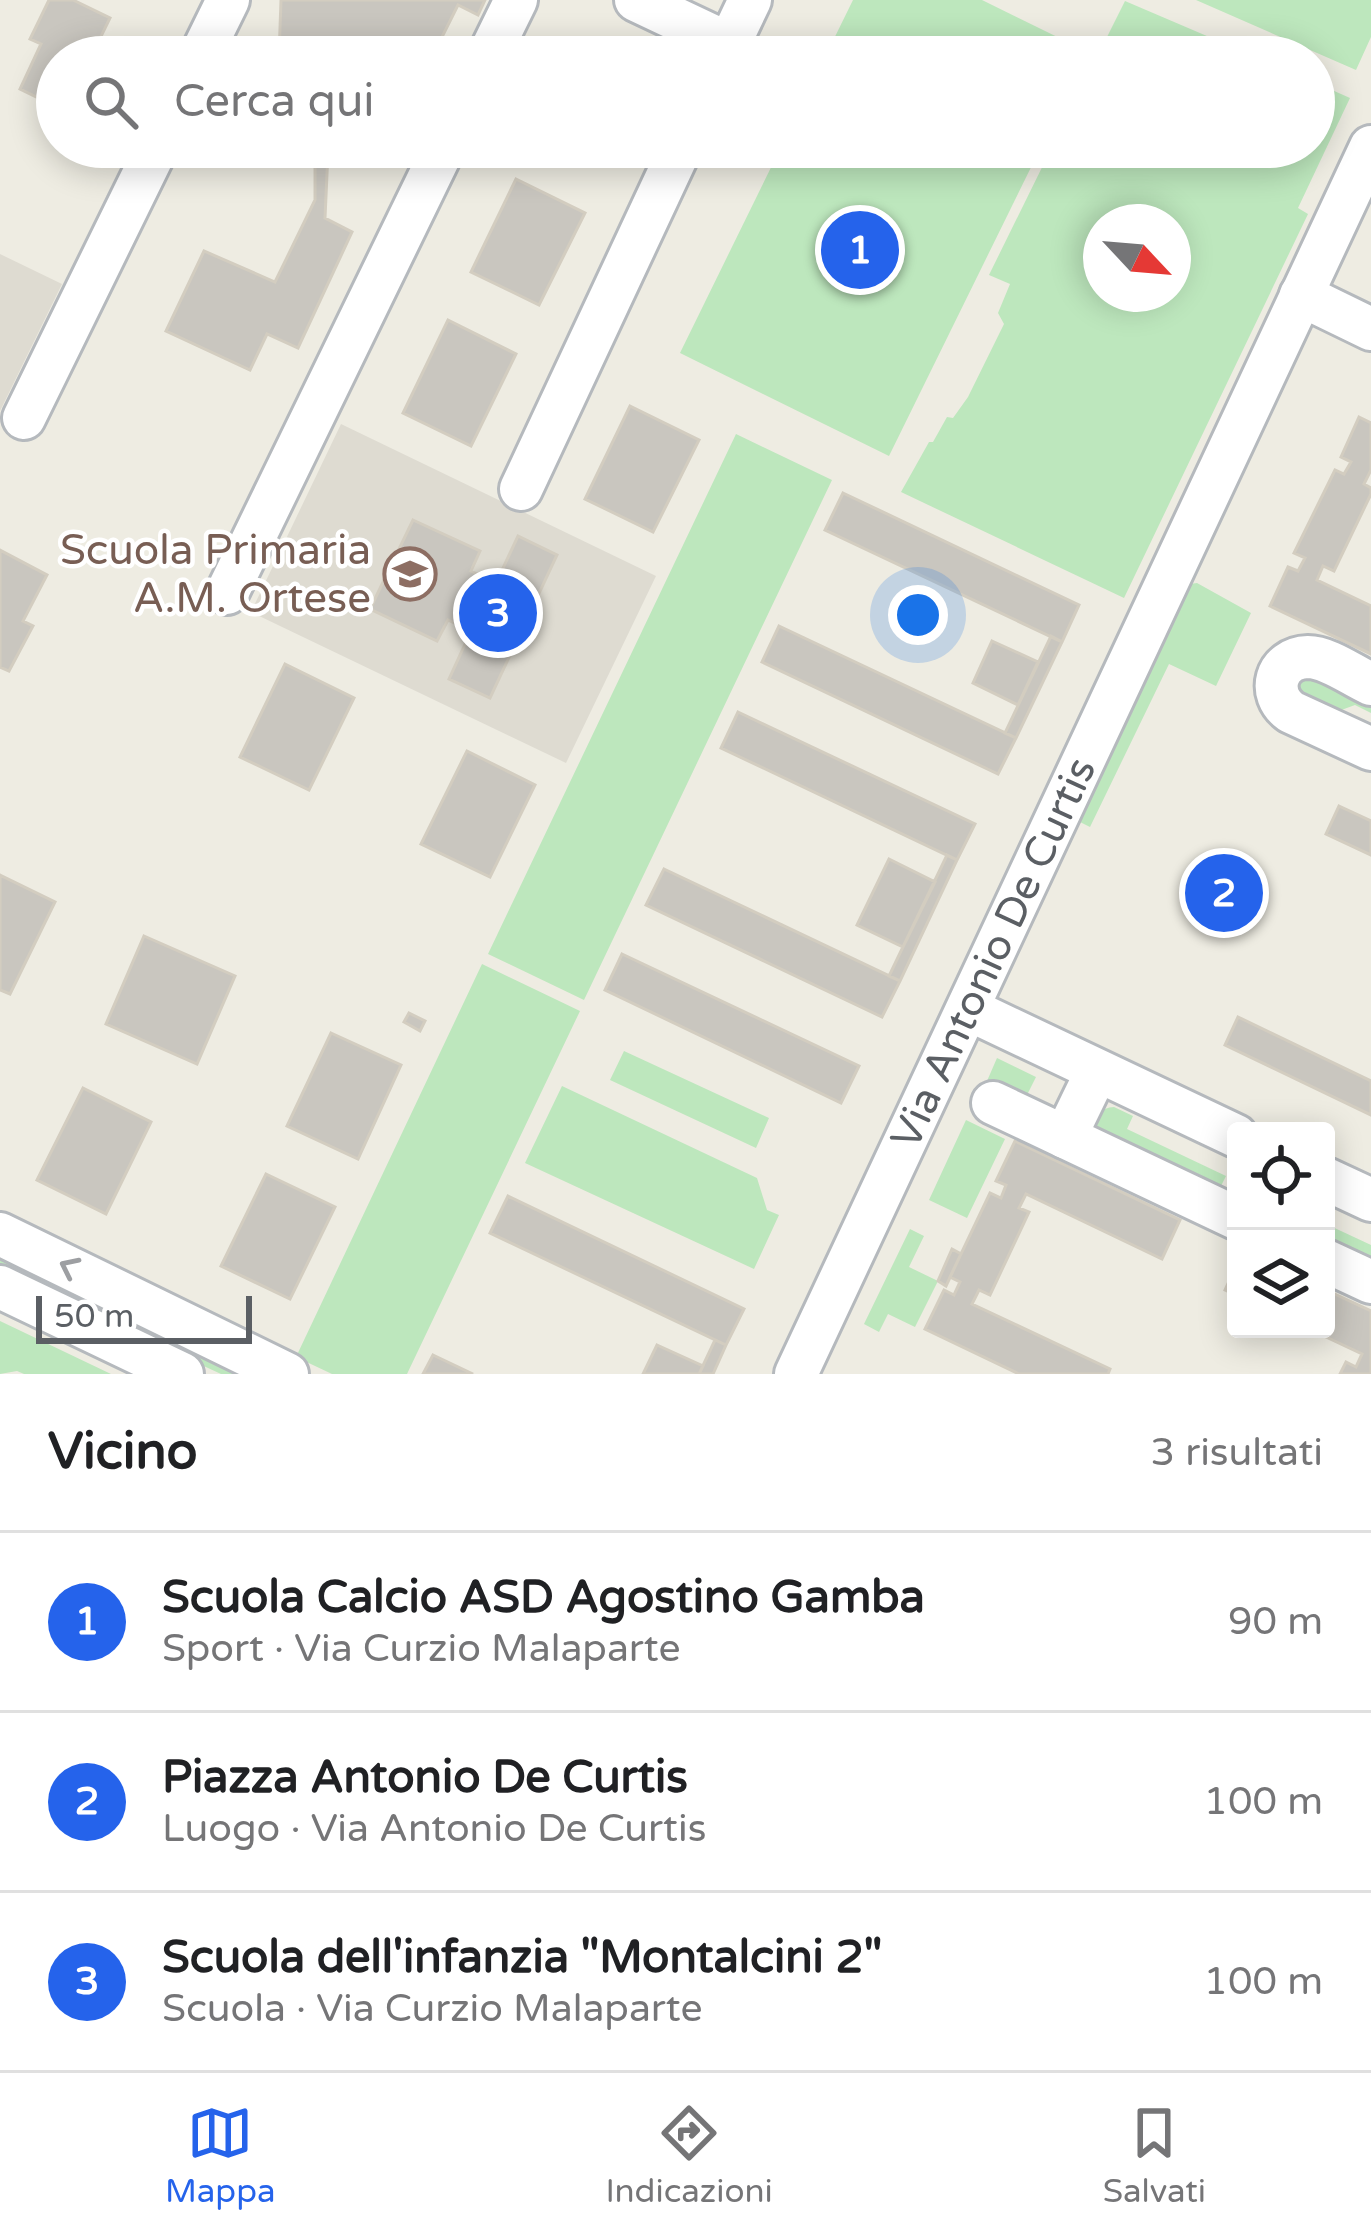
<!DOCTYPE html>
<html lang="it">
<meta charset="utf-8">
<style>
body{margin:0;font-family:"Varela Round",sans-serif;background:#f2f2f2;color:#202124}
.controls{position:absolute;right:36px;bottom:36px;display:grid;overflow:hidden;border-radius:12px;box-shadow:0 6px 30px #0003}
.controls button{width:108px;height:108px;display:grid;place-items:center;padding:0;border:0;border-bottom:3px solid #e0e0e0;background:#fff;color:#202124;font:60px sans-serif}
.compass{position:absolute;left:1083px;top:204px;width:108px;height:108px;border-radius:50%;background:#fff;box-shadow:0 6px 30px #0003;rotate:116deg}
.scale{position:absolute;left:36px;bottom:30px;width:216px;box-sizing:border-box;padding-left:12px;border:6px solid #5b5f64;border-top:0;font-size:33px;line-height:42px;white-space:nowrap;color:#5b5f64;-webkit-text-stroke:9px #fff;paint-order:stroke}
.you{position:absolute;left:918px;top:615px;width:42px;height:42px;margin:-30px;border:9px solid #fff;border-radius:50%;background:#1a73e8;box-shadow:0 0 0 18px #1a73e833}
.badge{display:grid;place-items:center;width:78px;height:78px;border-radius:50%;background:#2563eb;color:#fff;font-size:39px;font-weight:700}
.pin{position:absolute;translate:-50% -50%;border:6px solid #fff;box-shadow:0 3px 12px #0006}
.list{margin:0;padding:0;list-style:none}
h2{display:flex;justify-content:space-between;align-items:center;height:156px;margin:0;padding:0 48px;font-size:51px}
h2 small{font-size:39px;font-weight:400;color:#757577}
.list li{display:grid;grid-template-columns:78px 1fr auto;gap:36px;align-items:center;box-sizing:border-box;height:180px;padding:0 48px;border-top:3px solid #e0e0e0}
.list b{display:block;font-size:45px;white-space:nowrap}
.list p{margin:0;font-size:39px;white-space:nowrap;color:#757577}
.list em{font-size:39px;font-style:normal;color:#757577}
.icon{flex:none;width:66px;height:66px;fill:none;stroke:currentColor;stroke-width:2;stroke-linecap:round;stroke-linejoin:round}
.map{position:relative;flex:none;width:1371px;height:1374px;overflow:hidden}
.search{position:absolute;background:#fff;box-shadow:0 6px 30px #0003;left:36px;right:36px;top:36px;height:132px;display:flex;align-items:center;gap:30px;box-sizing:border-box;padding:0 42px;border-radius:66px;color:#757577;font-size:45px}
.sheet{height:696px;background:#fff}
nav{display:flex;justify-content:space-around;align-items:center;box-sizing:border-box;height:168px;border-top:3px solid #e0e0e0;background:#fff;font-size:33px;color:#757577}
nav a{display:grid;justify-items:center;gap:6px}
nav .on{color:#2563eb}
.map>svg:first-child{display:block}
.education{fill:#dedbd1}
.green{fill:#bde7bd;fill-rule:evenodd}
.building{fill:#c9c6bf;stroke:#d3cdc0;stroke-width:3}
.lines{fill:none;stroke-linecap:round;stroke-linejoin:round}
.minor-casing{stroke:#b5b9bd;stroke-width:48}
.minor{stroke:#fff;stroke-width:42}
.oneway{stroke:#9d9fa2}
.labels{text-anchor:middle;dominant-baseline:central;stroke-width:9;stroke-linejoin:round;paint-order:stroke}
.education-label{font-size:42px;fill:#785e54;stroke:#fff;text-anchor:end}
.street-label{font-size:42px;fill:#5b5f64;stroke:#fff}
</style>
<div class="map">
<svg width="1371" height="1374" viewBox="0 0 1371 1374">
<rect width="100%" height="100%" fill="#eeece2"/>
<path class="education" d="M 0,254 L 62,284 L 0,411 Z
M 341,424 L 656,576 L 566,763 L 251,612 Z"/>
<path class="green" d="M 853,0 L 982,0 L 1088,52 L 1085,57 L 825,57 Z
M 1196,0 L 1371,0 L 1371,37 L 1356,70 Z
M 1125,1 L 1256,57 L 1097,57 Z
M 1314,82 L 1350,98 L 1298,208 L 1308,214 L 1124,598 L 901,492 L 929,442 L 933,442 L 947,417 L 953,418 L 968,397 L 1004,324 L 998,313 L 1010,284 L 989,275 L 1052,147 L 1314,147 ZM 1101,222 L 1173,222 L 1173,294 L 1101,294 Z
M 781,147 L 1041,147 L 889,456 L 680,353 Z
M 736,434 L 832,480 L 584,1000 L 488,954 Z
M 1197,583 L 1251,613 L 1216,686 L 1169,664 L 1090,827 L 1076,820 L 1190,584 Z
M 1301,673 L 1371,699 L 1371,713 L 1355,705 L 1325,716 L 1296,703 L 1296,681 Z
M 482,964 L 580,1011 L 407,1374 L 332,1374 L 296,1357 Z
M 624,1051 L 769,1118 L 756,1148 L 610,1080 Z
M 997,1058 L 1036,1077 L 1025,1099 L 987,1081 Z
M 562,1086 L 757,1178 L 767,1210 L 779,1215 L 754,1269 L 525,1163 Z
M 1114,1107 L 1133,1116 L 1127,1129 L 1226,1176 L 1218,1192 L 1099,1135 L 1093,1126 C 1096,1114 1101,1108 1114,1107 Z
M 966,1120 L 1005,1139 L 967,1218 L 929,1200 Z
M 1326,1224 L 1371,1245 L 1371,1263 L 1326,1242 Z
M 910,1229 L 924,1236 L 909,1267 L 938,1281 L 915,1327 L 888,1314 L 879,1332 L 864,1324 Z
M 0,1248 L 119,1314 L 115,1319 L 0,1269 Z
M 0,1321 L 111,1374 L 24,1374 L 17,1371 L 0,1374 Z
M 139,1324 L 262,1374 L 221,1374 L 139,1336 Z"/>
<path class="building" d="M 49,0 L 73,0 L 110,18 L 91,57 L 57,57 L 57,107 L 20,89 L 41,44 L 30,39 Z
M 281,0 L 485,0 L 478,15 L 458,5 L 442,37 L 467,48 L 463,57 L 279,57 Z
M 582,39 L 621,57 L 574,57 Z
M 311,147 L 394,147 L 394,151 L 328,152 L 325,218 L 352,232 L 298,348 L 267,334 L 250,370 L 166,331 L 204,251 L 275,282 L 315,200 L 315,152 Z
M 568,147 L 615,147 L 606,165 Z
M 516,179 L 585,213 L 539,305 L 471,272 Z
M 448,320 L 516,354 L 471,446 L 403,413 Z
M 630,406 L 699,440 L 653,532 L 585,499 Z
M 1359,417 L 1371,423 L 1371,470 L 1364,484 L 1371,488 L 1371,494 L 1334,571 L 1323,566 L 1317,580 L 1371,606 L 1371,654 L 1270,606 L 1288,567 L 1298,571 L 1305,558 L 1294,553 L 1335,470 L 1344,474 L 1351,462 L 1341,457 Z
M 843,493 L 1079,605 L 1062,642 L 825,530 Z
M 413,520 L 480,551 L 471,571 L 496,583 L 518,536 L 557,555 L 490,698 L 449,679 L 471,631 L 448,620 L 437,641 L 370,609 Z
M 0,550 L 47,575 L 23,621 L 33,626 L 9,671 L 0,667 Z
M 779,626 L 1016,738 L 998,774 L 762,662 Z
M 1051,636 L 1062,642 L 1016,738 L 1005,733 Z
M 992,641 L 1038,662 L 1018,705 L 973,683 Z
M 285,664 L 354,698 L 309,790 L 240,757 Z
M 738,712 L 975,824 L 957,860 L 721,748 Z
M 467,751 L 535,785 L 490,877 L 421,844 Z
M 1339,806 L 1371,821 L 1371,855 L 1326,834 Z
M 947,855 L 957,860 L 900,981 L 889,976 Z
M 889,859 L 935,882 L 903,947 L 857,925 Z
M 664,869 L 900,981 L 882,1017 L 646,905 Z
M 0,875 L 55,902 L 10,994 L 0,990 Z
M 144,936 L 235,976 L 197,1064 L 106,1024 Z
M 622,954 L 859,1066 L 841,1103 L 605,990 Z
M 409,1013 L 425,1021 L 420,1031 L 404,1022 Z
M 1238,1017 L 1371,1081 L 1371,1115 L 1225,1045 Z
M 331,1033 L 401,1065 L 358,1159 L 287,1126 Z
M 83,1088 L 151,1122 L 106,1214 L 37,1180 Z
M 1015,1141 L 1180,1220 L 1162,1259 L 1026,1194 L 1019,1208 L 1029,1212 L 990,1295 L 979,1290 L 972,1304 L 1110,1369 L 1108,1374 L 1019,1374 L 925,1329 L 944,1290 L 954,1295 L 960,1282 L 950,1277 L 990,1193 L 1001,1198 L 1006,1185 L 996,1181 Z
M 266,1174 L 335,1207 L 290,1299 L 221,1266 Z
M 508,1196 L 744,1309 L 726,1345 L 490,1233 Z
M 952,1249 L 961,1254 L 946,1286 L 938,1281 Z
M 1236,1266 L 1236,1295 L 1225,1290 Z
M 1326,1290 L 1371,1311 L 1371,1374 L 1340,1374 L 1346,1362 L 1356,1367 L 1362,1354 L 1309,1329 L 1326,1329 Z
M 715,1340 L 726,1345 L 713,1374 L 699,1374 Z
M 657,1345 L 703,1366 L 699,1374 L 643,1374 Z
M 433,1355 L 473,1374 L 423,1374 Z"/>
<g class="lines">
<g class="minor-casing">
<g id="minor">
<path d="M 636,0 L 729,44 L 750,0"/>
<path d="M 200,57 L 228,0"/>
<path d="M 488,57 L 516,0"/>
<path d="M 1301,295 L 1371,329"/>
<path d="M 24,418 L 157,147"/>
<path d="M 521,489 L 681,147"/>
<path d="M 227,593 L 444,147"/>
<path d="M 1371,684 C 1353,676 1328,657 1308,657 C 1275,658 1266,694 1291,712 L 1371,749"/>
<path d="M 968,1009 L 1236,1136"/>
<path d="M 1097,1071 L 1065,1137 L 1236,1218"/>
<path d="M 993,1103 L 1065,1137"/>
<path d="M 1326,1179 L 1371,1200"/>
<path d="M 0,1234 L 287,1374"/>
<path d="M 1326,1261 L 1371,1282"/>
<path d="M 0,1287 L 182,1374"/>
<path id="s1" d="M 796,1374 L 1371,147"/>
</g>
</g>
<use href="#minor" class="minor"/>
</g>
<defs><path id="oneway-chevron" d="M-2-3.5L2.5 0L-2 3.5" fill="none" stroke-width="1.6" stroke-linecap="round" stroke-linejoin="round" transform="scale(3)"/></defs>
<use class="oneway" href="#oneway-chevron" transform="translate(69 1267) rotate(-154)"/>
<defs>
<g id="school-ring" transform="scale(2.7)"><circle r="9.5" fill="#fff" stroke="#8d6e63" stroke-width="1.5"/><path d="M0-5L7-2L0 1L-7-2ZM-4 1L0 2.5L4 1V4Q0 6-4 4Z" fill="#8d6e63"/></g>
</defs>
<g fill-rule="evenodd">
<use href="#school-ring" x="410" y="574"/>
</g>
<g class="labels">
<g class="education-label">
<text x="371" y="550">Scuola Primaria<tspan x="371" dy="48">A.M. Ortese</tspan></text>
</g>
<g class="street-label">
<text stroke="none"><textPath href="#s1" startOffset="465">Via Antonio De Curtis</textPath></text>
</g>
</g>
</svg>
<div class="controls">
<button><svg class="icon" aria-label="locate" viewBox="0 0 24 24"><circle cx="12" cy="12" r="6"/><path d="M12 2v4M12 18v4M2 12h4M18 12h4"/></svg></button>
<button><svg class="icon" aria-label="layers" viewBox="0 0 24 24"><path d="M12 4l9 5-9 5-9-5zM3 14l9 5 9-5"/></svg></button>
</div>
<svg class="compass" viewBox="-18 -18 36 36"><path d="M0-13l5 13h-10z" fill="#e53935"/><path d="M0 13l5-13h-10z" fill="#757577"/></svg>
<div class="scale">50 m</div>
<div class="you"></div>
<div class="pin badge" style="left:860px;top:250px">1</div>
<div class="pin badge" style="left:1224px;top:893px">2</div>
<div class="pin badge" style="left:498px;top:613px">3</div>
<div class="search"><svg class="icon" aria-label="search" viewBox="0 0 24 24"><circle cx="10" cy="10" r="6"/><path d="M15 15l6 6"/></svg>Cerca qui</div>
</div>
<section class="sheet">
<h2>Vicino<small>3 risultati</small></h2>
<ul class="list">
<li><span class="badge">1</span><div><b>Scuola Calcio ASD Agostino Gamba</b><p>Sport · Via Curzio Malaparte</p></div><em>90 m</em></li>
<li><span class="badge">2</span><div><b>Piazza Antonio De Curtis</b><p>Luogo · Via Antonio De Curtis</p></div><em>100 m</em></li>
<li><span class="badge">3</span><div><b>Scuola dell'infanzia &quot;Montalcini 2&quot;</b><p>Scuola · Via Curzio Malaparte</p></div><em>100 m</em></li>
</ul>
</section>
<nav>
<a class="on"><svg class="icon" aria-label="map" viewBox="0 0 24 24"><path d="M3 6l6-2 6 2 6-2v14l-6 2-6-2-6 2zM9 4v14M15 6v14"/></svg>Mappa</a>
<a><svg class="icon" aria-label="directions" viewBox="0 0 24 24"><path d="M12 3l9 9-9 9-9-9zM9 14v-3h6M13 9l2 2-2 2"/></svg>Indicazioni</a>
<a><svg class="icon" aria-label="saved" viewBox="0 0 24 24"><path d="M7 4h10v16l-5-4-5 4z"/></svg>Salvati</a>
</nav>
